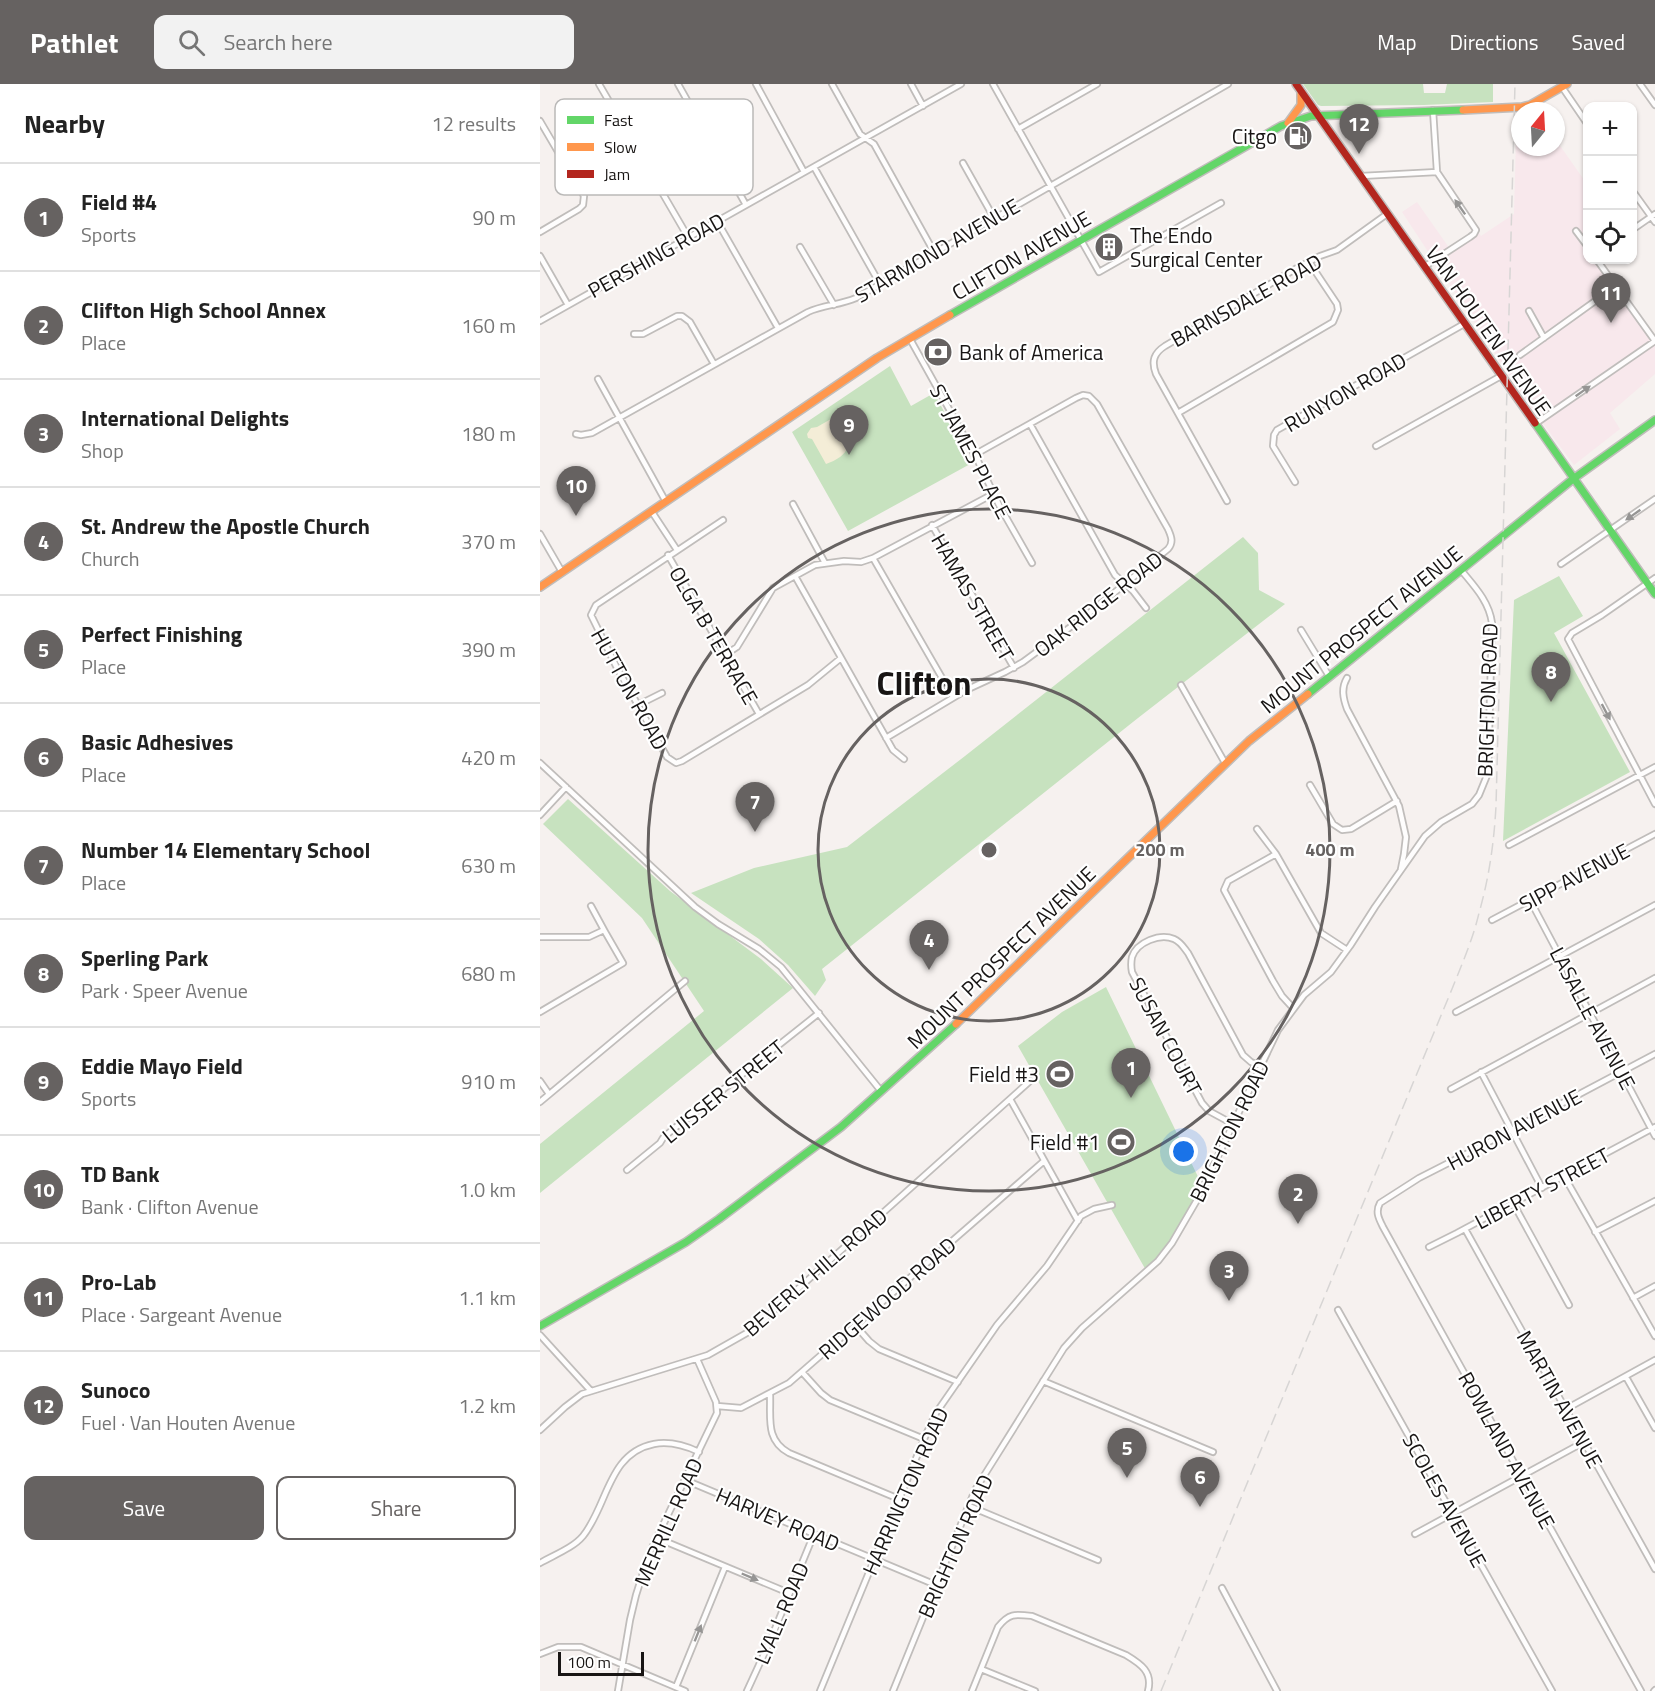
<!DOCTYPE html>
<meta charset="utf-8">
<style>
body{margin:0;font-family:"Titillium Web",sans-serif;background:#f2f2f2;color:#222}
.controls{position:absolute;right:18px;top:18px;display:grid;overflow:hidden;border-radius:12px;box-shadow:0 2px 4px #0004}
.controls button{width:54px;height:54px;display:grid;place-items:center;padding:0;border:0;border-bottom:2px solid #e0e0e0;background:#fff;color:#222;font:30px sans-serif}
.compass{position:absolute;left:971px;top:18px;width:54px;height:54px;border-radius:50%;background:#fff;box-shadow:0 2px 4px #0004;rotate:18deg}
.scale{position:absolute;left:18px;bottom:15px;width:86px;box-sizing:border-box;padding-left:6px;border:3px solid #181514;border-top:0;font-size:16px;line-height:21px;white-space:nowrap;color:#181514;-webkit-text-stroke:4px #fff;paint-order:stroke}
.you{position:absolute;left:644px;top:1068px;width:21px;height:21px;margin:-15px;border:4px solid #fff;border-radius:50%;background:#1a73e8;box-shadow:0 0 0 9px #1a73e833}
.badge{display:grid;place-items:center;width:39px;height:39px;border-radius:50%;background:#666261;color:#fff;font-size:20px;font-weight:700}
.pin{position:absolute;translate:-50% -50px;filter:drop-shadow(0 2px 3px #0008)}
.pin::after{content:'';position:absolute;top:32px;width:21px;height:18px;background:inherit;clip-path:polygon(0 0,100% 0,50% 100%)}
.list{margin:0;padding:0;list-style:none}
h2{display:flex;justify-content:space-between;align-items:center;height:78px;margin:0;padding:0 24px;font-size:26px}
h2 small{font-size:20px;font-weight:400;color:#767676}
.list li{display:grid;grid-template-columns:39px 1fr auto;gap:18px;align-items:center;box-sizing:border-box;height:108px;padding:0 24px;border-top:2px solid #e0e0e0}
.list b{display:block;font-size:22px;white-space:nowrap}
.list p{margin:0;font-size:20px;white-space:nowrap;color:#767676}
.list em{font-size:20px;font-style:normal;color:#767676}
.actions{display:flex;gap:12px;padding:18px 24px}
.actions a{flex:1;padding:14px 0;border:2px solid #666261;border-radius:12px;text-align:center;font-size:21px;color:#666261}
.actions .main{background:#666261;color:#fff}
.icon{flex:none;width:33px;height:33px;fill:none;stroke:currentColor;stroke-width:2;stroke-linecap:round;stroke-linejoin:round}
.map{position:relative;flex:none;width:1115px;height:1607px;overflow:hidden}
header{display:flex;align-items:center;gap:36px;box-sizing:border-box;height:84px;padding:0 30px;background:#666261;color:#fff}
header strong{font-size:28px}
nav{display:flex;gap:33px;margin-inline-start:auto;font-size:21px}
.search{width:420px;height:54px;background:#f2f2f2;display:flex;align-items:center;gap:15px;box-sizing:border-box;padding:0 21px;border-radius:12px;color:#767676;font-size:22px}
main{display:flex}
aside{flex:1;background:#fff}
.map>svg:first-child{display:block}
.industrial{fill:#f8e8ec}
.green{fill:#c7e2bf}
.sand{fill:#f4edd7}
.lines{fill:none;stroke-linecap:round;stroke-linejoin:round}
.street-casing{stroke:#c0bdbb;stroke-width:8}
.fast-casing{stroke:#c0bdbb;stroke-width:10}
.slow-casing{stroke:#c0bdbb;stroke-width:10}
.jam-casing{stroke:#c0bdbb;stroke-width:10}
.street{stroke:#fefdfd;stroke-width:4.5}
.fast{stroke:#63d668;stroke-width:7}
.slow{stroke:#ff974d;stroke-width:7}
.jam{stroke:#b3261e;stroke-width:7}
.rail{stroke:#d7d5d4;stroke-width:1.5;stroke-dasharray:12 6;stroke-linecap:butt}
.oneway{fill:#969594}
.ring{fill:none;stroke:#666261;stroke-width:3}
.labels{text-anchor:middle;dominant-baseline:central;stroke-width:4.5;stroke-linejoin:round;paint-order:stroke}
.poi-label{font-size:21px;fill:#181514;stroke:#fff;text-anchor:end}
.street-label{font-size:21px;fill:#181514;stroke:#fff}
.town-label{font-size:33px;font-weight:bold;fill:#181514;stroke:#fff}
.key{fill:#fff;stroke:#bab9b8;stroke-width:1.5}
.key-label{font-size:16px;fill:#181514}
.centre{fill:#666261;stroke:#fff;stroke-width:3}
.ring-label{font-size:18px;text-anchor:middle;font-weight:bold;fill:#666261;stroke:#fff;stroke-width:4.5;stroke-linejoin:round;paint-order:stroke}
</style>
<header>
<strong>Pathlet</strong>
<div class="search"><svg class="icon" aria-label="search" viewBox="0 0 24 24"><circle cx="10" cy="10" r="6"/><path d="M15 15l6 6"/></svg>Search here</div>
<nav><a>Map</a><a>Directions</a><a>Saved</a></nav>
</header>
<main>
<aside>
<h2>Nearby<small>12 results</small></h2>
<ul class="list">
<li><span class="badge">1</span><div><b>Field #4</b><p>Sports</p></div><em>90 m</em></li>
<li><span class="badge">2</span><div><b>Clifton High School Annex</b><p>Place</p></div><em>160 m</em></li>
<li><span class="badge">3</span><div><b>International Delights</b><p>Shop</p></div><em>180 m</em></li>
<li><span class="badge">4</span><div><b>St. Andrew the Apostle Church</b><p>Church</p></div><em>370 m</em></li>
<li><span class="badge">5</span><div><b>Perfect Finishing</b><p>Place</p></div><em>390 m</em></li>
<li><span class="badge">6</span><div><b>Basic Adhesives</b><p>Place</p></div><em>420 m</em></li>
<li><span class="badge">7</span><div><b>Number 14 Elementary School</b><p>Place</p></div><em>630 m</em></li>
<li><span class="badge">8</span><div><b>Sperling Park</b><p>Park · Speer Avenue</p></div><em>680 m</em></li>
<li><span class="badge">9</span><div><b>Eddie Mayo Field</b><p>Sports</p></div><em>910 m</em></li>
<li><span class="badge">10</span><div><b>TD Bank</b><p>Bank · Clifton Avenue</p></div><em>1.0 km</em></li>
<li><span class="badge">11</span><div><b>Pro-Lab</b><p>Place · Sargeant Avenue</p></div><em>1.1 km</em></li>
<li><span class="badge">12</span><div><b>Sunoco</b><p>Fuel · Van Houten Avenue</p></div><em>1.2 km</em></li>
</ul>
<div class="actions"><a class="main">Save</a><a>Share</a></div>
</aside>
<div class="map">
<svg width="1115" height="1607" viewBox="0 0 1115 1607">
<rect width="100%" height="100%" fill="#f6f1ef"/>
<path class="industrial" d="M 980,54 L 980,63 L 1016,63 L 1016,56 L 1047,100 L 1048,176 L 1057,176 L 1115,260 L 1115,290 L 1070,329 L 1080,345 L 1034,381 L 989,321 L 862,128 L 877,118 L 910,165 L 936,145 L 941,152 L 974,130 L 976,55 Z"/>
<path class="green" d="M 763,0 L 883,0 L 884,9 L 905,9 L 907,0 L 953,0 L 953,18 L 884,21 L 781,22 L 778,21 Z
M 350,282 L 371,322 L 394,309 L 432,379 L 308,447 L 252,348 Z
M 703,453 L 718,469 L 719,506 L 745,520 L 598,634 L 282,885 L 286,896 L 275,912 L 248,881 L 219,855 L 151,809 L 214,784 L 307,763 L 425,672 Z
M 1019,492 L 1043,532 L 1014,549 L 1090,688 L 963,757 L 974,516 Z
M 28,715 L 130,807 L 221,875 L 253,904 L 0,1109 L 0,1060 L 164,927 L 102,834 L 3,740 Z
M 566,903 L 663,1103 L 623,1173 L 607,1188 L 478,962 L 522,928 Z"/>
<path class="sand" d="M 298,331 C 312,342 315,362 300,373 C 296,376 291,378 286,380 L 272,355 L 268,354 L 267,350 L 271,344 L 277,343 Z"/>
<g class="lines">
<g class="street-casing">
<path id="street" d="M 59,0 L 148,153
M 138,0 L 206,121
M 216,0 L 264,88
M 292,0 L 320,50 L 334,60 L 394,168
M 371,0 L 383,22
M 453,0 L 559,188 L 681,119
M 1100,0 L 1115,21
M 1022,3 L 1048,41
M 0,37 L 44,112 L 43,121 L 39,125 L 0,148
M 478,45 L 557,0
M 423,79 L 454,134
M 274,83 L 340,200
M 821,92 L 897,88
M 1092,106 L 1115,138
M 177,137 L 238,244
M 1092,146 L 1115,130
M 1036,147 L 1048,163
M 260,163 L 294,221
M 0,172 L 28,221
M 1057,176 L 1115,257
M 884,183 L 930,153 L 934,150 L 936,146 L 897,88 L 893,26
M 989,227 L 1004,254
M 0,237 L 421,0
M 94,250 L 103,250 L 137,232 L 142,232 L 150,238 L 174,280
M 370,255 L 438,377 L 459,421 L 492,479
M 980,271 L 1076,202
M 58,295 L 126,418
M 638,329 L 793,238 L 798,226 L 797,220 L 769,178
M 490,340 L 575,491 L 593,507 L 606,524
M 995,340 L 1115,257
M 36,350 L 41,351 L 52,349 L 268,228 C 283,221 300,221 316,214 L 688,0
M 836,362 L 961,292
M 755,398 L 733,362 L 734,351 L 737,346 L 924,240
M 687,417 L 616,290 C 611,277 614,269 625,262 L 757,184 L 780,172 L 797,166 L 847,130
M 253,420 L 285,479
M 112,428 L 137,466
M 183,436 L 56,521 L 51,531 L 76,582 L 127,673 L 136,679 L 142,677 L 268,601 L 301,574
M 392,441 L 474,584
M 0,450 L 22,488
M 128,471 L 219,630
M 333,474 L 413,613
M 1021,480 L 1115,415
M 255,492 L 353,666 L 364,675
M 1115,494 L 1062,531 L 1032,549 L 1028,555 L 1115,720
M 761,546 L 789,592
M 185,571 L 197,563 L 233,504 L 275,481 L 304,477 L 321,478 L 333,474 L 453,410
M 807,594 C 801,604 803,614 807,625 L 859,722 L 866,753 L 864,770 L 861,785
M 641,601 L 685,679
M 98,621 L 122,609
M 346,654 L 426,606 L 465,588 L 483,578 L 548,530 L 628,465 C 634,458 631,452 628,445 L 557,320 L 549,312 L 543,311 L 536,314 L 434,371
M 0,679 L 155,823 L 178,840 L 219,865 L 241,883 L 341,1007
M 770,701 L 793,740 L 802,746 L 811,745 L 857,717
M 0,731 L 26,703
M 717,745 L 736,770 L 781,849 L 807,866
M 969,761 L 1115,683
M 736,770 L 688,797 L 684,806 L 733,897 L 742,912 L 753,924
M 990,816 L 1115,1052
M 51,822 L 64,846
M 952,836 L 1115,750
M 0,853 L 49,853 L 64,846 L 83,879 L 0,928
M 916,928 L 1115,821
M 941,988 L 1002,1104
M 0,997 L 9,1010
M 911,1005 L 1115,894
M 470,1015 L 538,1137
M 0,1018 L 145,897
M 693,1040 L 669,1027 L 662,1019 L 592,888 C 591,883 591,878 592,873 C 597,858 620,849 634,855 C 641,858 644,864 648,869 L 703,971 L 711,978 L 720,982
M 87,1086 L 120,1059 L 123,1054 L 131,1047 L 279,929
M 1024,1092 L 1115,1252
M 973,1119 L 1029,1221
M 925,1145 L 1115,1485
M 1055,1148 L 1115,1117
M 889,1163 L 917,1149 L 1115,1043
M 1093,1214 L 1115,1202
M 798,1226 L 1012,1607
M 315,1241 L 329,1257 L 339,1265 L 418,1298
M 0,1251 L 51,1307
M 262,1288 L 281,1309 L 290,1316 L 384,1355
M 1086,1293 L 1115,1344
M 503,1297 L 673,1368
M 230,1310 C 231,1334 225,1356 249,1369 L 359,1415
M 177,1322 L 201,1324 L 249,1299 L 504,1077
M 1026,1325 L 1115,1276
M 0,1346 L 25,1323 L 42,1310 L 168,1271 L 212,1246 L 490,997
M 145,1396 L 396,1501
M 429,1422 L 558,1476
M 875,1450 L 1044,1358
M 117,1454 L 249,1509
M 0,1479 C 14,1471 33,1464 43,1452 C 68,1421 68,1369 114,1360 C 130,1357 144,1361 159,1368
M 682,1504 L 737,1607
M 0,1570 L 18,1563 L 41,1563 L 145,1607
M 441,1585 L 495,1607
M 136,1603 L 185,1483
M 78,1607 L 90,1536 L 96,1511 L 109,1470 L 177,1329 L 176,1318 L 157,1275
M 207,1607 L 230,1557 L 274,1450
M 280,1607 L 384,1355 L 396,1329 L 457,1241 L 507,1182 L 541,1132 L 554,1125 L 572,1121
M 353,1607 L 435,1406 L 524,1264 L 542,1244 L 618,1177 L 632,1159 L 657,1116 L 738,946 L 764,911 L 791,888 L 810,862 L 835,823 L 885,752 L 901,738 L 932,720 L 939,711 L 948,689 L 952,539 C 949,517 934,502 921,486
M 432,1607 L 458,1543 C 469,1529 475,1530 492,1532 L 586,1571 C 601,1580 613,1588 608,1607
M 1101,1607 L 843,1143 C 839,1135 835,1128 840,1119 L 879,1094 L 928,1069 L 1115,970
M 1114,1607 L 1115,1606"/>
</g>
<g class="fast-casing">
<path id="fast" d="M 410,231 L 741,42 L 771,32 L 923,26
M 995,339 L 1115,510
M 768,610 L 1033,395 L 1115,336
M 0,1242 L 146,1158 L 179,1135 L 301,1043 L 416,940"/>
</g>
<g class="slow-casing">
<path id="slow" d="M 923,26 L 982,23 L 990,21 L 1027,0
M 748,39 L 761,21 L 761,10
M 0,503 L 337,274 L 410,231
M 416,940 L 709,657 L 768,610"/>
</g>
<g class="jam-casing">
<path id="jam" d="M 756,0 L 995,339"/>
</g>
<use href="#street" class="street"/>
<use href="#fast" class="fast"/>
<use href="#slow" class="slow"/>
<use href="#jam" class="jam"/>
<path class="rail" d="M 621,1607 L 912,905 C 922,880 933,855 939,829 C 949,794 954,759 956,722 L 975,0"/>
</g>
<defs><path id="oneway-solid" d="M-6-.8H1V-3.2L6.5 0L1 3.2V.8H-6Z" transform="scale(1.5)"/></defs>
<g class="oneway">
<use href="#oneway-solid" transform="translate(920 123) rotate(-125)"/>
<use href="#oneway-solid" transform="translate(1043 307) rotate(-35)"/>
<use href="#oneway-solid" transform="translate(1093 431) rotate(145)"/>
<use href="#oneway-solid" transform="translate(1066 628) rotate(62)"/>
<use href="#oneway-solid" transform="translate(210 1493) rotate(23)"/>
<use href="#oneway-solid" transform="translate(158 1549) rotate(-68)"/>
</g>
<g class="ring">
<circle cx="449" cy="766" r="171"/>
<circle cx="449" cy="766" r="341"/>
</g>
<defs>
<g id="fuel-disc" transform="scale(1.5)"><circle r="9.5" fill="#666261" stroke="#fff"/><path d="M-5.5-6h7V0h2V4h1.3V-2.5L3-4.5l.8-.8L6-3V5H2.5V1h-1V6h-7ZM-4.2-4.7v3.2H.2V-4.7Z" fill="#fff"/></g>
<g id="building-disc" transform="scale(1.5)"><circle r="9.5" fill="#666261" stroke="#fff"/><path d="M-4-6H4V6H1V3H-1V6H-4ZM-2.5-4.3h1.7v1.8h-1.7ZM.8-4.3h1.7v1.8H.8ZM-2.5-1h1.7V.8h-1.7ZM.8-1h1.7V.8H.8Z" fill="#fff"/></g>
<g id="bank-disc" transform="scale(1.5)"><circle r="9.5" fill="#666261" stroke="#fff"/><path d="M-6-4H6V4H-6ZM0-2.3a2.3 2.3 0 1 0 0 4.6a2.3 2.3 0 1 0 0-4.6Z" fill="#fff"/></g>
<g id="stadium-disc" transform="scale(1.5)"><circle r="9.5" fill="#666261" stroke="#fff"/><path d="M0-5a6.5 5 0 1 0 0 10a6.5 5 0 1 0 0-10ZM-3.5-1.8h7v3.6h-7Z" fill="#fff"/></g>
</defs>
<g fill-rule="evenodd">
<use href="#fuel-disc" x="758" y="52"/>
<use href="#building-disc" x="569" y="163"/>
<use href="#bank-disc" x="398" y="268"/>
<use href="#stadium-disc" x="520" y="990"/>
<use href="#stadium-disc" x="581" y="1058"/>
</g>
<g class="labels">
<g class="poi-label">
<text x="737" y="52">Citgo</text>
<text x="590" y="151" text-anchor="start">The Endo<tspan x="590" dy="24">Surgical Center</tspan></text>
<text x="419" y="268" text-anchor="start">Bank of America</text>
<text x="499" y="990">Field #3</text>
<text x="560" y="1058">Field #1</text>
</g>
<g class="street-label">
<text transform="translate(397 166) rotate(-30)">STARMOND AVENUE</text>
<text transform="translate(116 171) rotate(-29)">PERSHING ROAD</text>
<text transform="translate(481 171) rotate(-30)">CLIFTON AVENUE</text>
<text transform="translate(706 216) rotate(-29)">BARNSDALE ROAD</text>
<text transform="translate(949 246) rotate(55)">VAN HOUTEN AVENUE</text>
<text transform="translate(805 308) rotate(-30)">RUNYON ROAD</text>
<text transform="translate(431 367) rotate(62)">ST JAMES PLACE</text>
<text transform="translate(433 513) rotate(60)">HAMAS STREET</text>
<text transform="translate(558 520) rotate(-38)">OAK RIDGE ROAD</text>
<text transform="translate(821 545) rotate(-39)">MOUNT PROSPECT AVENUE</text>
<text transform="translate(174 551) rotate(60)">OLGA B TERRACE</text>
<text transform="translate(90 605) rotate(61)">HUTTON ROAD</text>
<text transform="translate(947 616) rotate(-88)">BRIGHTON ROAD</text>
<text transform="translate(1034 793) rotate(-28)">SIPP AVENUE</text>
<text transform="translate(461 873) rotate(-44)">MOUNT PROSPECT AVENUE</text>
<text transform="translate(1053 934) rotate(62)">LASALLE AVENUE</text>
<text transform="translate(626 952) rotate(62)">SUSAN COURT</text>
<text transform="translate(183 1007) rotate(-39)">LUISSER STREET</text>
<text transform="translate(974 1045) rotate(-28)">HURON AVENUE</text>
<text transform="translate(689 1047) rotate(-64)">BRIGHTON ROAD</text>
<text transform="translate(1002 1104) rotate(-28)">LIBERTY STREET</text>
<text transform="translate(275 1188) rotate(-41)">BEVERLY HILL ROAD</text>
<text transform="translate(347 1214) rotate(-41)">RIDGEWOOD ROAD</text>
<text transform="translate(1020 1315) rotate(61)">MARTIN AVENUE</text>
<text transform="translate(967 1366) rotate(61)">ROWLAND AVENUE</text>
<text transform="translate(365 1407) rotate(-66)">HARRINGTON ROAD</text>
<text transform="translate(905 1416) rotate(61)">SCOLES AVENUE</text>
<text transform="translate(238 1435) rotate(23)">HARVEY ROAD</text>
<text transform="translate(128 1438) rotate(-66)">MERRILL ROAD</text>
<text transform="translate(415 1462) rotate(-66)">BRIGHTON ROAD</text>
<text transform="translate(241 1529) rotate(-67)">LYALL ROAD</text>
</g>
<g class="town-label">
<text x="384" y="599">Clifton</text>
</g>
</g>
<rect x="15" y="15" width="198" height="96" rx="9" class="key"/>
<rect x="27" y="32" width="27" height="8" fill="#63d668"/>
<rect x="27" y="59" width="27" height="8" fill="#ff974d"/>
<rect x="27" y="86" width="27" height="8" fill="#b3261e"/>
<g class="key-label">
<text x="64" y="42">Fast</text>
<text x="64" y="69">Slow</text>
<text x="64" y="96">Jam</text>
</g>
<circle cx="449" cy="766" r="9" class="centre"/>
<g class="ring-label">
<text x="620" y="772">200 m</text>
<text x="790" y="772">400 m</text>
</g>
</svg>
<div class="controls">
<button>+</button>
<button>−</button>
<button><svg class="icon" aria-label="locate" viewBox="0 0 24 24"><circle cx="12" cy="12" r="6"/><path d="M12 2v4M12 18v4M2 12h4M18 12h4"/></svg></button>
</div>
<svg class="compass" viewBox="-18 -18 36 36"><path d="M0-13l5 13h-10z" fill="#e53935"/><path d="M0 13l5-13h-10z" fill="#767676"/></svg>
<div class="scale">100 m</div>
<div class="you"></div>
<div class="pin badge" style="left:591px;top:1014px">1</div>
<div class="pin badge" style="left:758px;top:1140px">2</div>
<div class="pin badge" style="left:689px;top:1217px">3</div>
<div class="pin badge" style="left:389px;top:886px">4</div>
<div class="pin badge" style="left:587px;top:1394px">5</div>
<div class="pin badge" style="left:660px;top:1423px">6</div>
<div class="pin badge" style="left:215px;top:748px">7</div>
<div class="pin badge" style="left:1011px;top:618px">8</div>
<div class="pin badge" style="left:309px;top:371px">9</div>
<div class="pin badge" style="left:36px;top:432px">10</div>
<div class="pin badge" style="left:1071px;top:239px">11</div>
<div class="pin badge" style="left:819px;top:70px">12</div>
</div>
</main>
